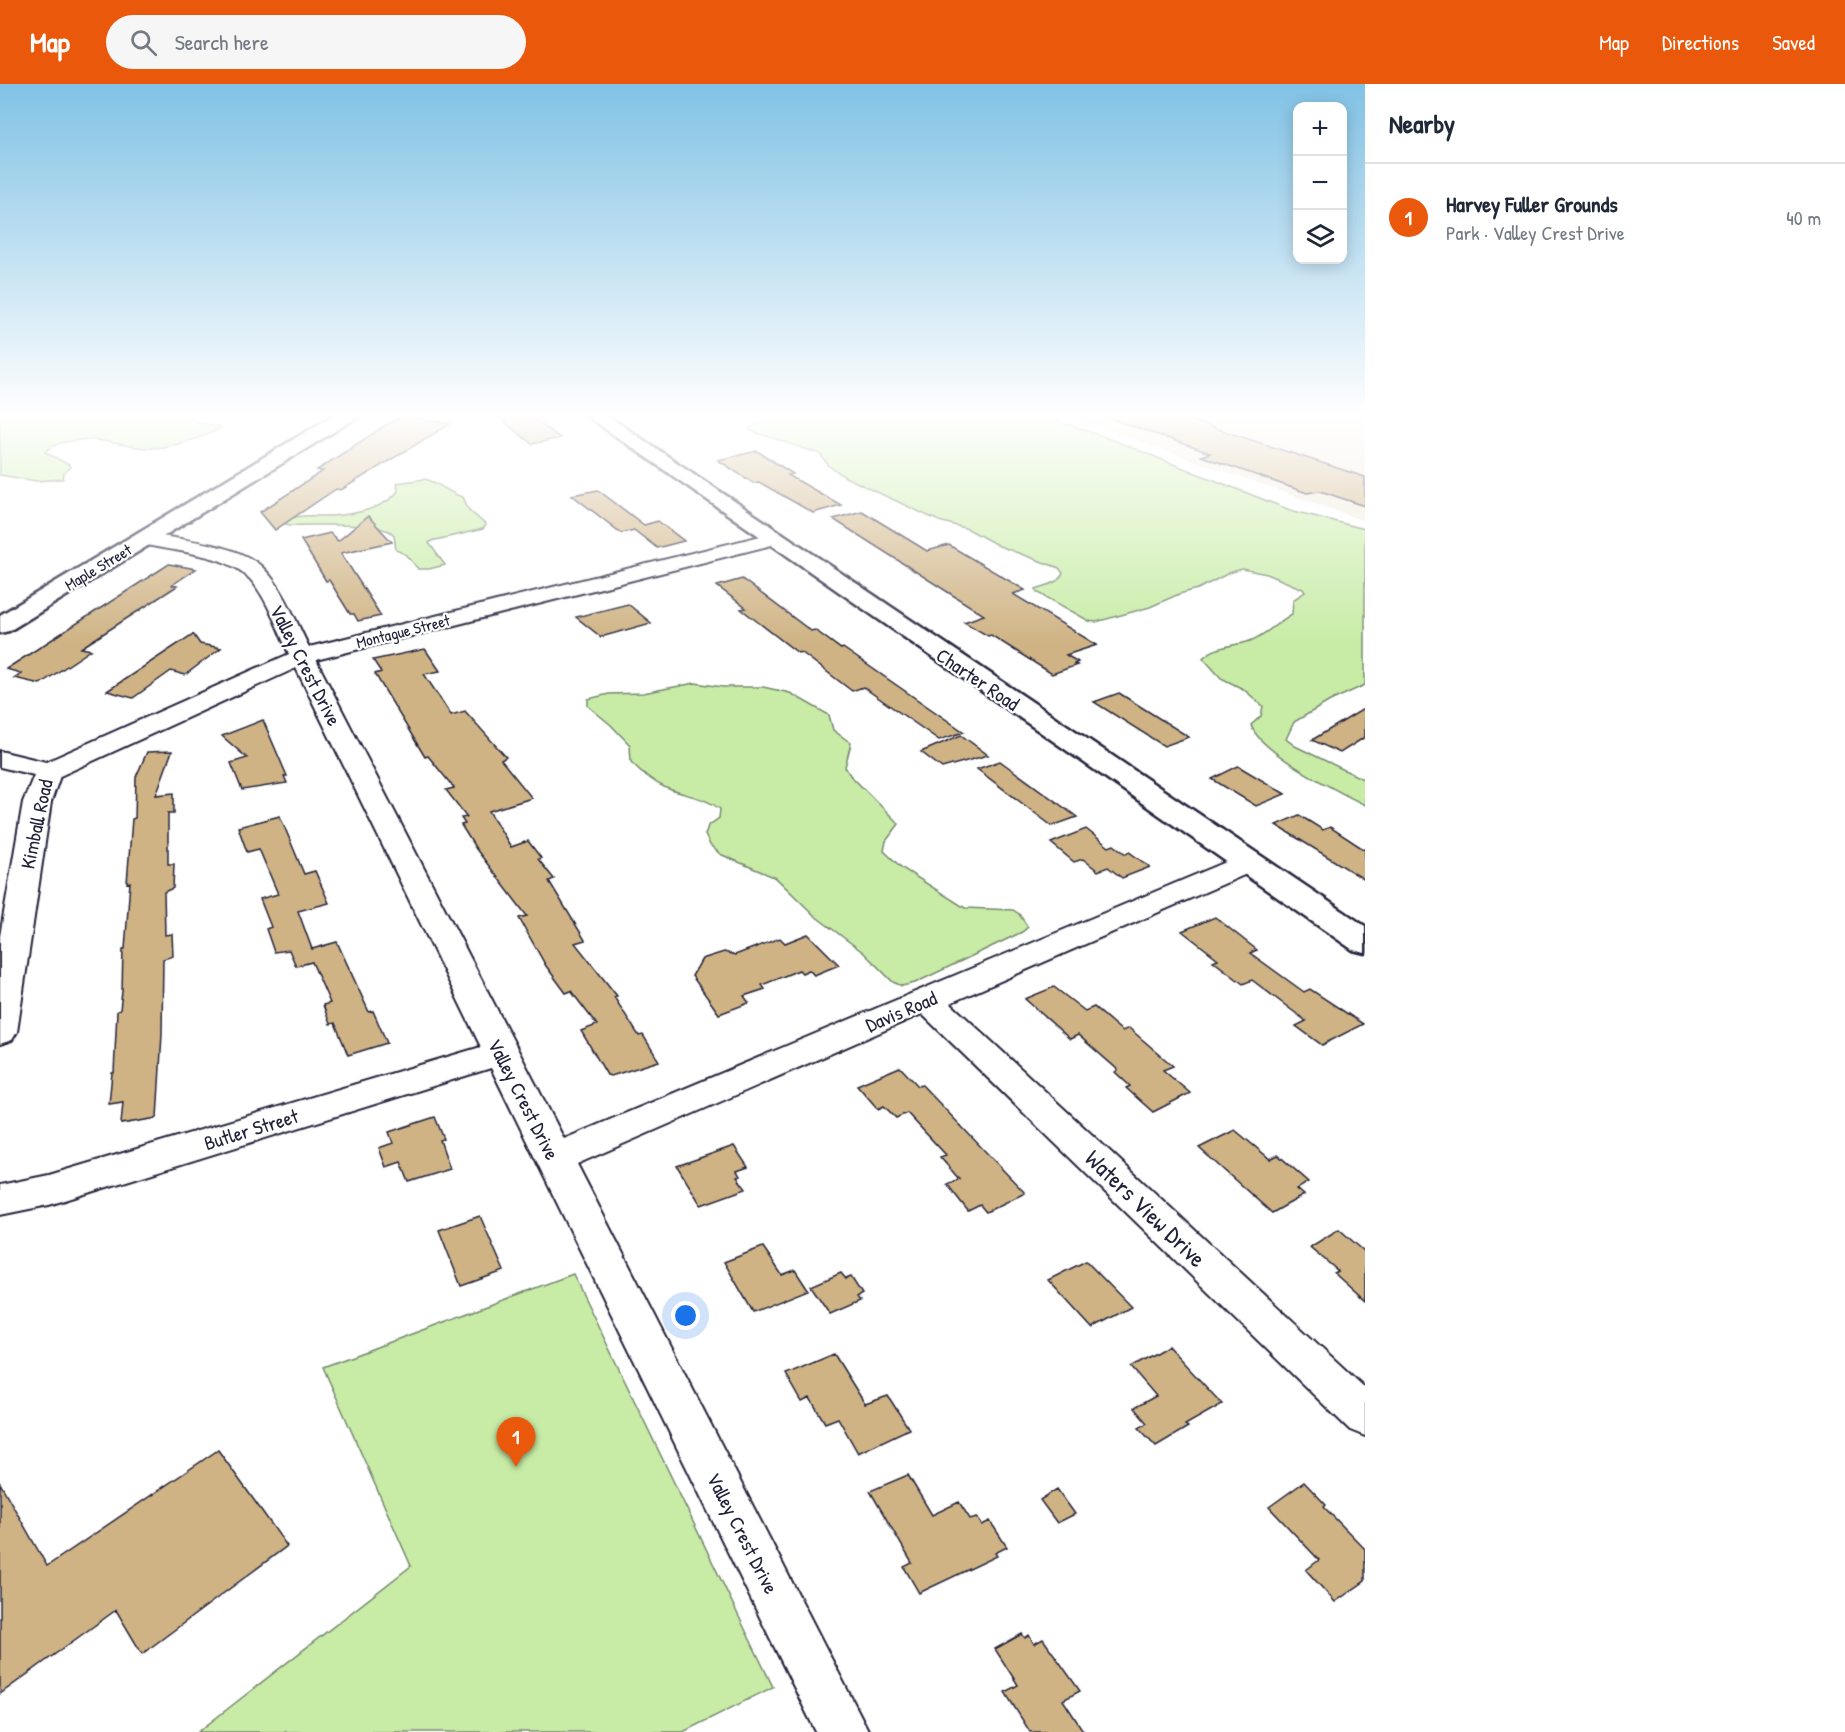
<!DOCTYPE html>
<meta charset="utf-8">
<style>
body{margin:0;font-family:"Patrick Hand",sans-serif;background:#f6f6f7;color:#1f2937}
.controls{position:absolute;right:18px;top:18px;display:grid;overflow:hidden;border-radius:12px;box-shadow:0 3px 15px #0003}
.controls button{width:54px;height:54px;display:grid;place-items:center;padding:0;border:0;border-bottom:2px solid #e0e1e3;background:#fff;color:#1f2937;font:30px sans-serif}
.you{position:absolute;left:686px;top:1232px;width:21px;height:21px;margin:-15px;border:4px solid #fff;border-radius:50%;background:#1a73e8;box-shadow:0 0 0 9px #1a73e833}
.badge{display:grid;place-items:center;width:39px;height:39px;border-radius:50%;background:#ea580c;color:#fff;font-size:20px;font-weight:700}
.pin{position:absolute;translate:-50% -50px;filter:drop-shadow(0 2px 3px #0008)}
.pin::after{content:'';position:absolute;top:32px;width:21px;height:18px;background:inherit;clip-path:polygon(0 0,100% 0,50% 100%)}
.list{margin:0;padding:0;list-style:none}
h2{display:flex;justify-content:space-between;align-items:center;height:78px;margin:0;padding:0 24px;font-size:26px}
h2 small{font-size:20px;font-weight:400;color:#747a83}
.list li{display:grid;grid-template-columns:39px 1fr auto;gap:18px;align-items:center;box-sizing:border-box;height:108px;padding:0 24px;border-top:2px solid #e0e1e3}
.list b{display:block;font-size:22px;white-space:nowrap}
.list p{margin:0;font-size:20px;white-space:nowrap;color:#747a83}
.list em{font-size:20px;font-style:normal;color:#747a83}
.icon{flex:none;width:33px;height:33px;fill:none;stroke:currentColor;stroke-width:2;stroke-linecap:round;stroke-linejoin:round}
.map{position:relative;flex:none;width:1365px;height:1648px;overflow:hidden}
header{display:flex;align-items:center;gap:36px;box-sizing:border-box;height:84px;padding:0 30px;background:#ea580c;color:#fff}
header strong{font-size:28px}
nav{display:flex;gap:33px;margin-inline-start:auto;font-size:21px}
.search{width:420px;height:54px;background:#f6f6f7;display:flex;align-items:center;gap:15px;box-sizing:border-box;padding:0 21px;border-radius:33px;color:#747a83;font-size:22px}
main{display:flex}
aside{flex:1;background:#fff}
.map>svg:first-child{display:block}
.built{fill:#f1e8da}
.green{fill:#c8eca6;stroke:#758770;stroke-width:1.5}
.building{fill:#cfb384;stroke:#22223b;stroke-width:1.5}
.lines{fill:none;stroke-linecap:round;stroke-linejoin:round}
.minor-casing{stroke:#22223b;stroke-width:4}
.tertiary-casing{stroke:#22223b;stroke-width:5}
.secondary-casing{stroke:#22223b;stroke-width:5}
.minor{fill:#fff;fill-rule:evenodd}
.tertiary{fill:#fff;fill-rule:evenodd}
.secondary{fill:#fff;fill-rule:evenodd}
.labels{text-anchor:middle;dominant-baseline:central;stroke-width:4.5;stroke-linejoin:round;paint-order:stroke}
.far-street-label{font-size:16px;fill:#22223b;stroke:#fff}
.street-label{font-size:20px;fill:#22223b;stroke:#fff}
.near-street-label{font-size:24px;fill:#22223b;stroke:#fff}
</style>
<header>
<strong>Map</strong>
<div class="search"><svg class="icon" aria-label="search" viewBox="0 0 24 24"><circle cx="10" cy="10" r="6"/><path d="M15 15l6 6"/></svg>Search here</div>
<nav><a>Map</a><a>Directions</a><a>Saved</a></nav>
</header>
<main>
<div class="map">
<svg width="1365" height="1648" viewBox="0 0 1365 1648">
<rect width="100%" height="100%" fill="#fff"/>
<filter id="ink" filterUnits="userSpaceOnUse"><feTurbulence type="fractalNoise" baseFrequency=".0167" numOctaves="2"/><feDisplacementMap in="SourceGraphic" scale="12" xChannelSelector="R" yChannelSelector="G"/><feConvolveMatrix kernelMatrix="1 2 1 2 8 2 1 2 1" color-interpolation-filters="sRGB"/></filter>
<g filter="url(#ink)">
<path class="built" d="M 1062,330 L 1365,330 L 1365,437 Z"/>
<path class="green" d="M 0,330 L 197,330 L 192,334 L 193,336 L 221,344 C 205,353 168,365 149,364 C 116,363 96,349 61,359 C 55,361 50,363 45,368 L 69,381 L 70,383 L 64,389 L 63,395 L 37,397 L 0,391 Z
M 783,330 L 1037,330 L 1102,352 L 1290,426 L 1365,445 L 1365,601 L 1330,617 L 1294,638 L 1286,655 L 1295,662 L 1365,696 L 1365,721 C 1338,707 1260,669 1251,641 L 1261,632 L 1263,622 L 1243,605 L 1221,594 L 1203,574 C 1213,563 1232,562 1247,558 C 1264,553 1276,539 1292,530 L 1293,516 L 1305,508 L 1303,505 L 1267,490 L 1242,485 L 1229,489 L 1198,505 L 1179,510 L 1150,523 L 1096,538 L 1089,537 L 1037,508 L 1036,505 C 1047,501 1058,500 1063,489 L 1059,484 L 999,462 L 968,445 L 939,437 L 845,393 L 829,382 L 820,370 L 751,347 L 750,344 C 760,337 772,337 783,330 Z
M 424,395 C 436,396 449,410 463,413 L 469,426 L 486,441 L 483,445 L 431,457 L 429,459 L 445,481 L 429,485 L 418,485 L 407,471 L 396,466 L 394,451 C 384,437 309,442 290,441 L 282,439 C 295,430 307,432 323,432 C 346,432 383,427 398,407 L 397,399 Z
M 695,599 L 723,603 L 763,603 L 790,609 L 829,631 L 833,646 L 851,659 L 845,683 L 850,691 L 899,740 L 886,757 L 884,767 L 902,784 L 965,824 L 1013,826 L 1019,830 L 1028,843 L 1022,848 L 915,899 L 902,902 L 893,898 L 864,869 L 815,832 L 776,794 L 720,770 L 710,761 L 705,751 L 708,742 L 719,734 L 720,725 C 703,712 685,712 666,704 C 653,698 641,688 631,678 L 630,661 L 611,641 L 588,622 L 588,615 L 609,610 L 643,609 Z
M 573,1190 L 773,1603 L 683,1648 L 198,1648 L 411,1482 L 323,1283 Z"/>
<path class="building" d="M 494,330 L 526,330 L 560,354 L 532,360 Z
M 1107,330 L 1172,330 L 1365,393 L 1365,422 L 1320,407 L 1307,409 L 1201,372 L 1210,369 L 1106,333 Z
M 405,332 L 450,340 L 341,406 L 336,405 L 275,446 L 260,428 L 323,387 L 317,386 L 389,339 Z
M 757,367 L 793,390 L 788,391 L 841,421 L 813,429 L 759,398 L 753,399 L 718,376 Z
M 598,406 L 644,441 L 658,437 L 684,457 L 657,464 L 634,446 L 621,449 L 572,411 Z
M 862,427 L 927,467 L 949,461 L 1025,506 L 1013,510 L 1097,561 L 1066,571 L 1078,578 L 1074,580 L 1077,581 L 1052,590 L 991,551 L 988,552 L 964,538 L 984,531 L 833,435 Z
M 368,432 L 392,458 L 341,469 L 381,532 L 358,537 L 354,530 L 350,530 L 329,496 L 326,497 L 301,456 L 330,449 L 338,457 Z
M 169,480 L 196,485 L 172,501 L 177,502 L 81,564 L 91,566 L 40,600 L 14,594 L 21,589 L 6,585 Z
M 742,495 L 811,547 L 815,546 L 841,565 L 843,564 L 964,648 L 939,656 L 863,603 L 852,607 L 801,568 L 798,569 L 741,525 L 746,524 L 717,502 Z
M 628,520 L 651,539 L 601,553 L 576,533 Z
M 193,550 L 200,560 L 221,564 L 185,591 L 171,587 L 133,614 L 107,607 Z
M 425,565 L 440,587 L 424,590 L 451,631 L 465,627 L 506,673 L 501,676 L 532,714 L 489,727 L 511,763 L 528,757 L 541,774 L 538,775 L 554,795 L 549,797 L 585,856 L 575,859 L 617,912 L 614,913 L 639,952 L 643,951 L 659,977 L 611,992 L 607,991 L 581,947 L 597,941 L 571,907 L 566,909 L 546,882 L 519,834 L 527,832 L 476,765 L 461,741 L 465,740 L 461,734 L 467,733 L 446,706 L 454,704 L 428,672 L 425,673 L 375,590 L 381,588 L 373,576 Z
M 1119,609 L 1189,653 L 1164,662 L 1094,618 Z
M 1365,624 L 1365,653 L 1340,669 L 1312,656 Z
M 263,636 L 287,692 L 284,692 L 287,699 L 242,706 L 231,679 L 247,674 L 222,652 Z
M 961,651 L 988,671 L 942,684 L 921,668 Z
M 172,667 L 156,711 L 174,709 L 174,729 L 168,729 L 168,780 L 174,780 L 173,804 L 164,808 L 165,851 L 172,850 L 173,872 L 163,875 L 162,950 L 157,1034 L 121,1040 L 123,1018 L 109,1020 L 112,989 L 114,989 L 117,927 L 120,926 L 122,907 L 123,865 L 125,865 L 130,798 L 127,799 L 132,735 L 135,734 L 136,693 L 147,668 Z
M 1000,677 L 1077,733 L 1052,742 L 977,685 Z
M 1238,682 L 1285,710 L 1256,722 L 1212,695 Z
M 1299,731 L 1323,746 L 1330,743 L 1365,766 L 1365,796 L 1276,741 Z
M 280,732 L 304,790 L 315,787 L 329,819 L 298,827 L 312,865 L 337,858 L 369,928 L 373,927 L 387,959 L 348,971 L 335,939 L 330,940 L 323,921 L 330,919 L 312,878 L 296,882 L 289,866 L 274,868 L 266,845 L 271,843 L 260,815 L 278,810 L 259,765 L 247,768 L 238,743 Z
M 1086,745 L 1109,763 L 1114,761 L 1126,770 L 1129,768 L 1150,783 L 1122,794 L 1108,783 L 1098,787 L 1083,775 L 1074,778 L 1051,759 Z
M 1215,833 L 1257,866 L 1250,869 L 1304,908 L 1310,905 L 1363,940 L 1322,961 L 1296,942 L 1306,937 L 1252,896 L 1243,900 L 1213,877 L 1218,875 L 1182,847 Z
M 808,850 L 839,881 L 814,891 L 809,886 L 802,889 L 799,886 L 762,901 L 765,905 L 744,912 L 749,919 L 719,930 L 692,892 L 702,875 L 724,868 L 735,871 L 780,854 L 785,859 Z
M 1054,903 L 1085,927 L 1094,923 L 1122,947 L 1129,944 L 1173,982 L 1163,986 L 1190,1009 L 1153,1028 L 1126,1004 L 1130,1002 L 1115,988 L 1118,986 L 1078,951 L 1070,955 L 1025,915 Z
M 900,983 L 918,1002 L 922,1001 L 1025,1109 L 986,1128 L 980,1121 L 968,1127 L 947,1100 L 959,1095 L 940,1073 L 946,1071 L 907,1029 L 896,1034 L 884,1022 L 878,1025 L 857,1001 Z
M 435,1033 L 444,1055 L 440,1056 L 450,1085 L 409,1098 L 401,1078 L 386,1083 L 379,1064 L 393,1059 L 389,1048 Z
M 1235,1046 L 1270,1075 L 1278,1071 L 1309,1098 L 1297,1105 L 1304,1111 L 1272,1129 L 1199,1064 Z
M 734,1062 L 748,1083 L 737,1087 L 740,1092 L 737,1093 L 746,1105 L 701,1121 L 677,1082 Z
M 480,1132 L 504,1187 L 461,1202 L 439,1146 Z
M 1339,1145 L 1365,1168 L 1365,1217 L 1334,1189 L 1338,1187 L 1310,1163 Z
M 763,1163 L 782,1191 L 795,1186 L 808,1206 L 753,1228 L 724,1178 Z
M 1086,1177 L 1131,1223 L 1092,1244 L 1048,1196 Z
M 841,1189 L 846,1195 L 851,1193 L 862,1210 L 857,1213 L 860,1217 L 830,1230 L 811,1202 Z
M 1168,1262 L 1222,1320 L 1185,1341 L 1188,1343 L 1156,1362 L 1139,1344 L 1147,1339 L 1134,1324 L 1156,1312 L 1131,1283 Z
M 834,1270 L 865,1320 L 888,1312 L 909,1345 L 858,1369 L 838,1334 L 825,1339 L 810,1314 L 802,1318 L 786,1290 Z
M 218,1366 L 287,1462 L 142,1570 L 116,1526 L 0,1610 L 0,1399 L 47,1482 Z
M 908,1391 L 932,1431 L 959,1418 L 970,1435 L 977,1433 L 982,1441 L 990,1437 L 1007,1463 L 995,1469 L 997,1472 L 919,1509 L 904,1483 L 912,1479 L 870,1407 Z
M 1304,1398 L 1326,1421 L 1324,1423 L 1365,1465 L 1365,1497 L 1335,1518 L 1306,1486 L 1319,1476 L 1269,1423 Z
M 1057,1405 L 1075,1430 L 1057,1439 L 1040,1416 Z
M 1022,1550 L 1025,1554 L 1029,1551 L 1034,1560 L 1043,1555 L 1080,1607 L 1063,1616 L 1084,1648 L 1030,1648 L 1005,1608 L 1018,1601 L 995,1565 Z"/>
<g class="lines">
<g class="minor-casing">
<path id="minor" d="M 145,449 C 179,456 238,459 263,484 C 284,504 296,538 309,563 L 773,449 L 780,451 L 783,455 L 780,459 L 316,576 L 564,1055 L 1238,773 L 1248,770 L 1258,773 L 1262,779 L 1258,785 L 950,919 L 1365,1304 L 1365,1352 L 1350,1346 L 922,930 L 577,1080 L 869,1648 L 816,1648 L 491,984 L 49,1121 L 0,1131 L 0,1101 L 49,1091 L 481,963 L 296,584 L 60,692 L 51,718 L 17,948 L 12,956 L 0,960 L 0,852 L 23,718 L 34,691 L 0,683 L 0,667 L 46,678 L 289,570 C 278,546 268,516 251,496 C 227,468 171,468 138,459 L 135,455 L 138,451 Z"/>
</g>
<g class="tertiary-casing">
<path id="tertiary" d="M 584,330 L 605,330 L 1365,842 L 1365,869 L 1353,866 Z"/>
</g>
<g class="secondary-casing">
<path id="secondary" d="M 336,330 L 358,330 L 356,334 L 9,547 L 0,549 L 0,531 Z"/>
</g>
<use href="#minor" class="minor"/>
<use href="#tertiary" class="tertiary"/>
<use href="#secondary" class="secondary"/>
</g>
</g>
<linearGradient id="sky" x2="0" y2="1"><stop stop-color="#81c2e5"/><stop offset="0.59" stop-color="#fff"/><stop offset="1" stop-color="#fff" stop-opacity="0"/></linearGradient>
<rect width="1365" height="560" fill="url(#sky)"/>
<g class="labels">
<g class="far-street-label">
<text transform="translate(98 483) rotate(-31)">Maple Street</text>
<text transform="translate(403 547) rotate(-14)">Montague Street</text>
</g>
<g class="street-label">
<text transform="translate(306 581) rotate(63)">Valley Crest Drive</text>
<text transform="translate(978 595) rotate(34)">Charter Road</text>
<text transform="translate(36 740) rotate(-78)">Kimball Road</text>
<text transform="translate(901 927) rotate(-23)">Davis Road</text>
<text transform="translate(524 1015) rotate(63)">Valley Crest Drive</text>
<text transform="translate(251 1045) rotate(-17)">Butler Street</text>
<text transform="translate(743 1449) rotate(63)">Valley Crest Drive</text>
</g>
<g class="near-street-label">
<text transform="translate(1146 1124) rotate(44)">Waters View Drive</text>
</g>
</g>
</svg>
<div class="controls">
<button>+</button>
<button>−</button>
<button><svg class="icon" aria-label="layers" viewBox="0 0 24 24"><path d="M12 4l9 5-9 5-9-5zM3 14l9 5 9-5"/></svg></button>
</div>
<div class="you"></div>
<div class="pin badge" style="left:516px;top:1383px">1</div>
</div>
<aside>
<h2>Nearby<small></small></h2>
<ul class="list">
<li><span class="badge">1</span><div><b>Harvey Fuller Grounds</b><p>Park · Valley Crest Drive</p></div><em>40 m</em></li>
</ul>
</aside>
</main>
